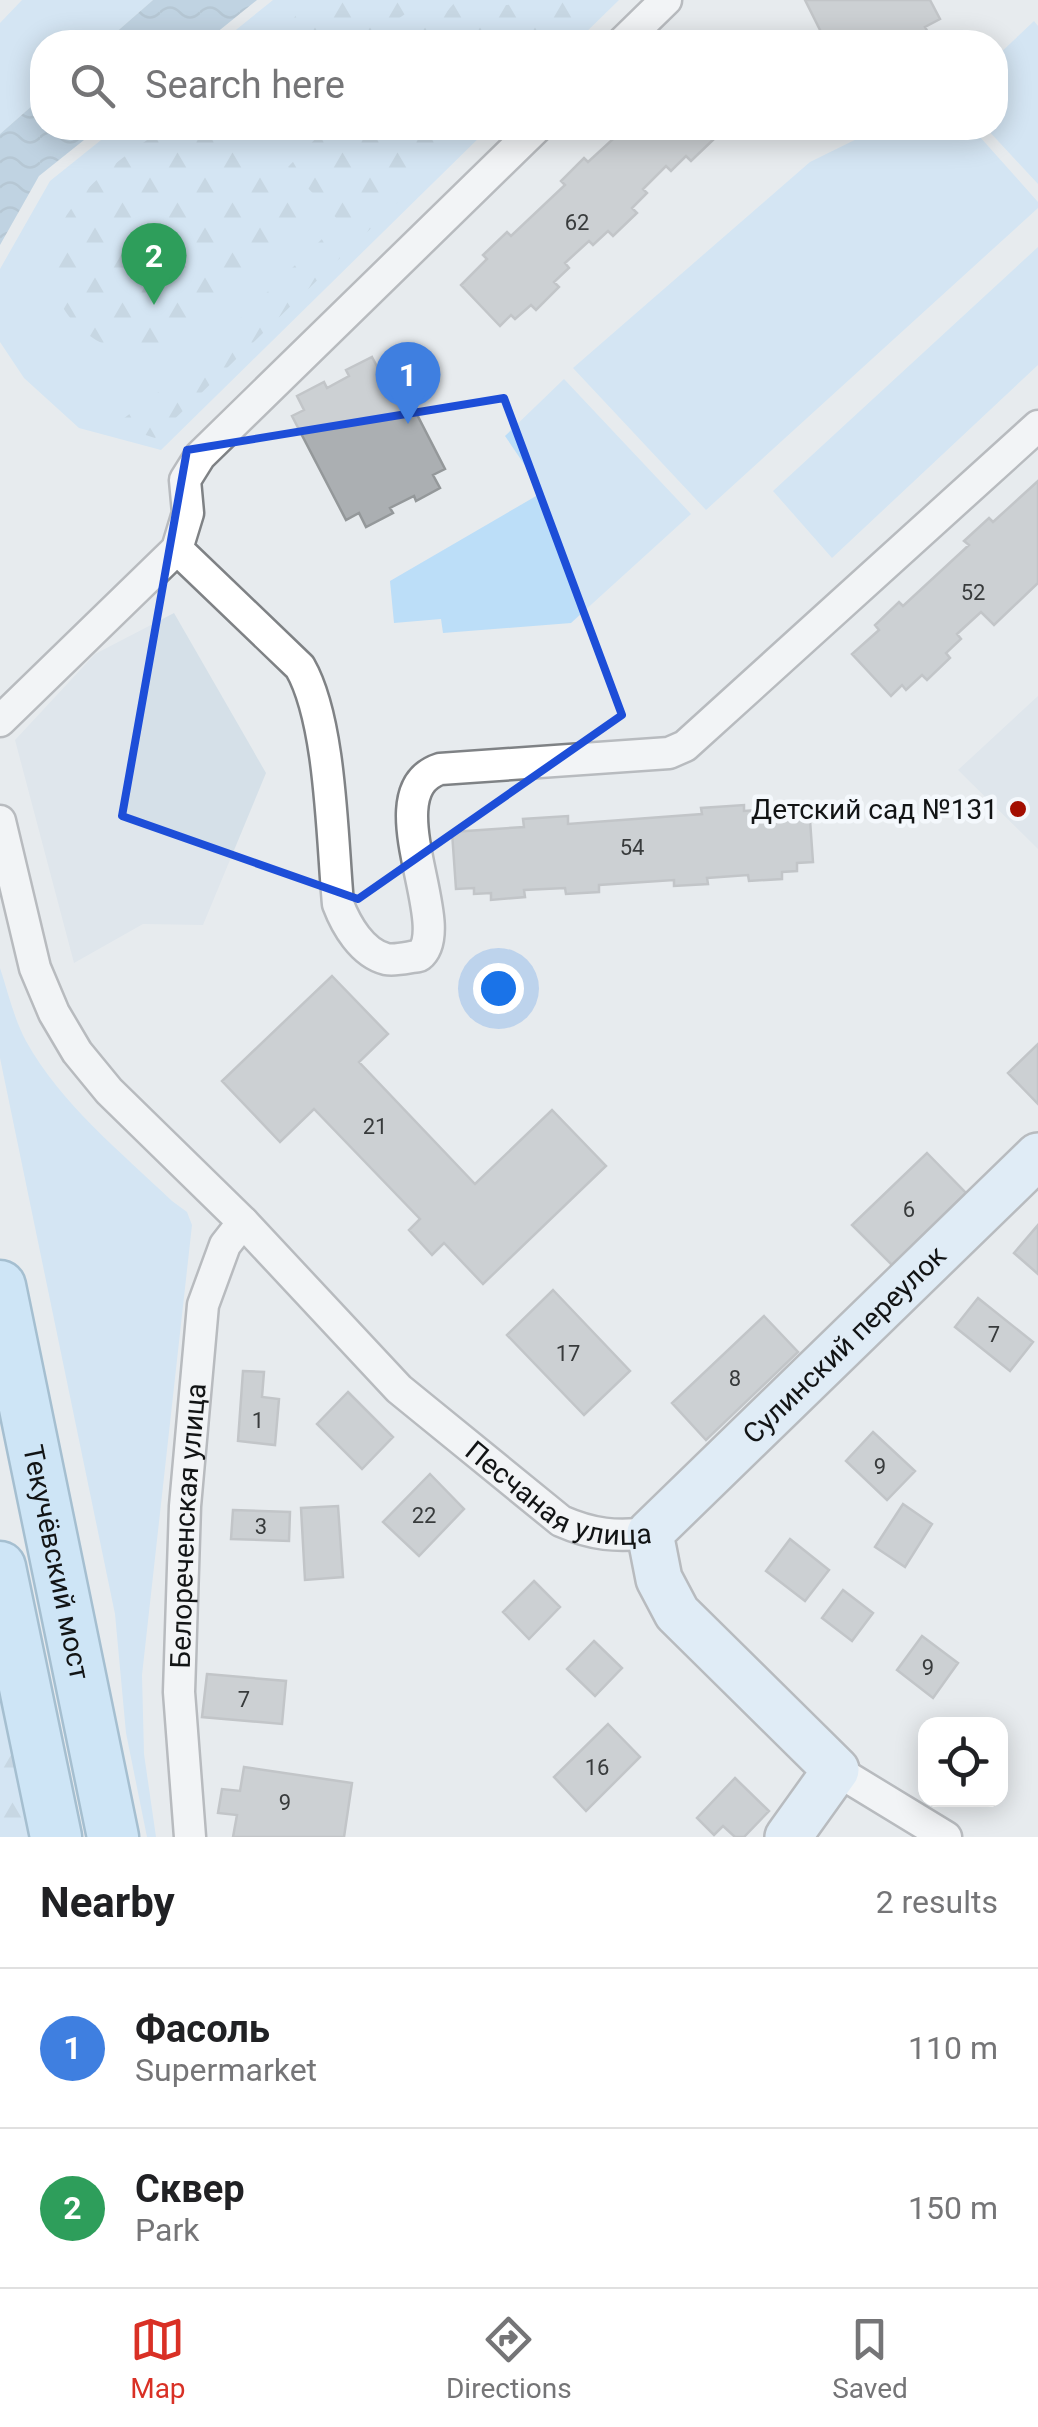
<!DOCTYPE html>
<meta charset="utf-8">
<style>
body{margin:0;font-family:Roboto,sans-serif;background:#f2f2f2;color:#202124}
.controls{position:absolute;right:30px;bottom:30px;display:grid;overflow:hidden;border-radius:20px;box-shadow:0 5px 25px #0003}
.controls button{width:90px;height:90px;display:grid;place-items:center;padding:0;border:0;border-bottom:2px solid #e0e0e0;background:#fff;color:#202124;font:50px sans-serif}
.you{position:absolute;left:498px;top:988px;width:35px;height:35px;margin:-25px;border:8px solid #fff;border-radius:50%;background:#1a73e8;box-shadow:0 0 0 15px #1a73e833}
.badge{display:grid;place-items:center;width:65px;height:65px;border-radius:50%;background:#d93025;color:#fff;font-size:32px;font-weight:700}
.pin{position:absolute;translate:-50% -82px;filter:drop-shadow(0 2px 5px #0008)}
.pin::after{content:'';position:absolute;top:52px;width:35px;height:30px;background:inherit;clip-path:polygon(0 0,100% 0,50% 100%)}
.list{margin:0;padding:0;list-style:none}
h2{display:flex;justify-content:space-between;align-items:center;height:130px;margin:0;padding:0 40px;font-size:42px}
h2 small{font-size:32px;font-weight:400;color:#757577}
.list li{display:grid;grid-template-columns:65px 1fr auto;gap:30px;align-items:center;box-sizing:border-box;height:160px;padding:0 40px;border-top:2px solid #e0e0e0}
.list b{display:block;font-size:38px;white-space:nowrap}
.list p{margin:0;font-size:32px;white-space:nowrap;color:#757577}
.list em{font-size:32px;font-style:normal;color:#757577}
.icon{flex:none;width:55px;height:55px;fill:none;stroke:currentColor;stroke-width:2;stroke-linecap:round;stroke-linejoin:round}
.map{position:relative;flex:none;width:1038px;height:1837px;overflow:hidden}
.search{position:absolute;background:#fff;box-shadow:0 5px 25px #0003;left:30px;right:30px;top:30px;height:110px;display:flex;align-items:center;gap:25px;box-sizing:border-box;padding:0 35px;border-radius:40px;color:#757577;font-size:38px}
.sheet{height:450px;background:#fff}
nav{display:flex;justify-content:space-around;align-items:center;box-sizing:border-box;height:140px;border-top:2px solid #e0e0e0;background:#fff;font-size:28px;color:#757577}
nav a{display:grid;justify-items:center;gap:5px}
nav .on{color:#d93025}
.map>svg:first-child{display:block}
.built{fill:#d5e0e8}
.green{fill:#bcdef8}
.forest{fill:url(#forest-firs)}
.water{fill:url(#water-waves)}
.building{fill:#abafb2;stroke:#94989a;stroke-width:2.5}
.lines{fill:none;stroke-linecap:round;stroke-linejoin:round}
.street-casing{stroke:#7f8285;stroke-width:35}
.secondary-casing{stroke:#7f8285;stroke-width:50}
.primary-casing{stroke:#5689ac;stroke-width:55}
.street{stroke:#fff;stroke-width:30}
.secondary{stroke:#d7eefe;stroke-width:45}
.primary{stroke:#b0defe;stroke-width:50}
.marked{fill:none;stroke:#1d4ed8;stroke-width:8;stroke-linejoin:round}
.poi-dot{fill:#a30e01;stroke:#f4f8fc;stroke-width:4}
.labels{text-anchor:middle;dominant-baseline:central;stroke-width:9;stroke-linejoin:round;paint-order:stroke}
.number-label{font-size:22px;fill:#383b3c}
.poi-label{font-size:28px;fill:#121415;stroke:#f4f8fc;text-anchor:end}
.street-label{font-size:28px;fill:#121415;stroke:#f4f8fc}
</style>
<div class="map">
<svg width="1038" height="1837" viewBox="0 0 1038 1837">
<defs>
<pattern id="forest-firs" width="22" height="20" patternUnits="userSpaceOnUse" patternTransform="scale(2.5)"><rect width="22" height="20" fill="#bcdef8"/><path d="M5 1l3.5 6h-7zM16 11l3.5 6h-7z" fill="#a1bed4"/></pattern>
<pattern id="water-waves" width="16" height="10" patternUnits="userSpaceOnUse" patternTransform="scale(2.5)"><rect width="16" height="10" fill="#90b7d3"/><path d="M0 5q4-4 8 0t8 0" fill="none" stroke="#7b9cb4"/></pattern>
</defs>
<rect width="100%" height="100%" fill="#e7ebee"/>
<path class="built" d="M 174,613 L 266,773 L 203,925 L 143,924 L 74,963 L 15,740 L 95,654 Z
M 1038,696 L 1038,849 L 958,770 Z"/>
<path class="green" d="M 22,0 L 153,0 L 105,42 L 42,42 L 42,97 L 0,134 L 0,23 Z
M 273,0 L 619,0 L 576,42 L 221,42 Z
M 1034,21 L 1038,26 L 1038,184 L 986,128 L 996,128 L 996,57 Z
M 116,128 L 489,128 L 161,450 L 79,428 L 24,378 L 0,342 L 0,269 L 50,181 Z
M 879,128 L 972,128 L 1038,202 L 1038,208 L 706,510 L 573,368 L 810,162 Z
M 1038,247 L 1038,365 L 832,558 L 773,491 Z
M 564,379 L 691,514 L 571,623 L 443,633 L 441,619 L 394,623 L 390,581 L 543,492 L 505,436 Z
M 0,968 C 8,992 14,1019 26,1041 C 61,1104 121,1152 172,1201 L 187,1212 L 192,1225 L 142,1675 L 144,1754 L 156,1837 L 147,1837 L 126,1733 L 115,1614 L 0,1058 Z"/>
<path class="forest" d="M 306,0 L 425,0 L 388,26 L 353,42 L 305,42 L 296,32 L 294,18 Z
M 457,0 C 482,0 507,11 532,0 L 603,0 L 560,42 L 401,42 L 441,18 Z
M 164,128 L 209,128 L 310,219 C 283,246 254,271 227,298 C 212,313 196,335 177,345 C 114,377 32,310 54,242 C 71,191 122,158 164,128 Z
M 326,128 L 474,128 L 358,241 L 288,167 Z
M 322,239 L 340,258 L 155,438 L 115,425 L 185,372 Z
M 0,1697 L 16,1744 L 35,1837 L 0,1837 Z"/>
<path class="water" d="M 153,0 L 257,0 L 205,42 L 105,42 Z
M 42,97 L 42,128 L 99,128 L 39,176 L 0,245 L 0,134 Z"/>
<path class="building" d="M 805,0 L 930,0 L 940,19 L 925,27 L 933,41 L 930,42 L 826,42 Z
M 625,128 L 715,128 L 709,133 L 715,138 L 691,161 L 686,156 L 671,171 L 666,166 L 643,189 L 647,193 L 632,208 L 637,213 L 613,236 L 608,231 L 593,245 L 589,241 L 565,263 L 569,268 L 554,282 L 559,287 L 536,310 L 531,305 L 515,319 L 511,315 L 500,326 L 461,285 L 487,259 L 483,255 L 507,232 L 511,236 L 565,185 L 561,181 L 584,158 L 588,162 Z
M 372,357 L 380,372 L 392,366 L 445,469 L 433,475 L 440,488 L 416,501 L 414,496 L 390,508 L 393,513 L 366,527 L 359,513 L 346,520 L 292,416 L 304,410 L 297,396 L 324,382 L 327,388 L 349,376 L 346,370 Z
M 1038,481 L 1038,583 L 994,625 L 981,612 L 957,634 L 961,639 L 946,653 L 950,658 L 927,680 L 922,675 L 906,690 L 902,685 L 891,696 L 852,654 L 879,630 L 875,625 L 899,602 L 903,606 L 969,545 L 964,541 L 989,518 L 993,522 Z
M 744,805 L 744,811 L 809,806 L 813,862 L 797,863 L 797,871 L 782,872 L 782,879 L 749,881 L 748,875 L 707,878 L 708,884 L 674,886 L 674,880 L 599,885 L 599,892 L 566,894 L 565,888 L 524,890 L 525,897 L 491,900 L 491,893 L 474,894 L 474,888 L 456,889 L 452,832 L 524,827 L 523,819 L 568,816 L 568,824 L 702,814 L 701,808 Z
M 332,976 L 388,1034 L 359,1062 L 475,1184 L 552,1110 L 606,1166 L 483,1284 L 444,1243 L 432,1255 L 409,1230 L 420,1219 L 314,1109 L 280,1142 L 222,1081 Z
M 1038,1044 L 1038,1104 L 1008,1073 Z
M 927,1153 L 966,1193 L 892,1265 L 852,1225 Z
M 1038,1225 L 1038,1274 L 1014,1253 Z
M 553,1290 L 630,1371 L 584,1415 L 507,1335 Z
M 978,1298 L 1033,1342 L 1010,1371 L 955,1327 Z
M 764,1316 L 798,1352 L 706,1440 L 672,1403 Z
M 243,1371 L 264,1372 L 262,1397 L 279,1399 L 275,1445 L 238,1441 Z
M 348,1392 L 393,1437 L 362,1469 L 317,1424 Z
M 873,1432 L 915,1471 L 887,1500 L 846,1461 Z
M 430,1474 L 464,1509 L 419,1556 L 383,1522 Z
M 903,1504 L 932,1524 L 905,1567 L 875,1547 Z
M 338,1506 L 343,1577 L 305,1580 L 301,1508 Z
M 233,1510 L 290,1512 L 289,1541 L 231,1539 Z
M 790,1539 L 829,1570 L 805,1601 L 766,1571 Z
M 534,1581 L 560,1607 L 529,1639 L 503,1612 Z
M 843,1590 L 873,1613 L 852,1641 L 822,1618 Z
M 922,1636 L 958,1663 L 933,1698 L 897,1670 Z
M 594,1641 L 622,1668 L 595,1696 L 567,1669 Z
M 207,1674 L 286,1681 L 282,1724 L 202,1717 Z
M 608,1724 L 640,1757 L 586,1811 L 554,1777 Z
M 244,1767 L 352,1783 L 344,1837 L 233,1837 L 237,1815 L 218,1813 L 222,1789 L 240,1791 Z
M 735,1778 L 769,1811 L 744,1837 L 735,1837 L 723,1826 L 714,1835 L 697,1818 Z"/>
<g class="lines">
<g class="street-casing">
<g id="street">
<path d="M 623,42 L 666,0"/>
<path d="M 177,549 L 300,667 C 331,721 332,838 338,904 C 346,925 362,953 386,959 C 396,961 409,957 419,956 C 456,927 371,792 440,769 L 669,753 L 685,746 L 1038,426"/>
<path d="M 0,721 L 177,549 L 188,513 L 185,480 L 200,456 L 536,128"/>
<path id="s1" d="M 0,821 L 35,968 L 54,1013 L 77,1052 L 109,1091 L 243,1222 L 399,1389 L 561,1521 C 593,1535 616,1537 650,1533"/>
<path d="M 836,1770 L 946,1837"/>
<path id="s2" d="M 190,1837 L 179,1692 L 185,1506 L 203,1305 L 225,1245 L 243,1222"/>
</g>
</g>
<g class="secondary-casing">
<g id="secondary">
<path id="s3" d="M 788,1837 L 836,1770 L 677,1613 L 659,1579 L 650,1533 L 1038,1156"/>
</g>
</g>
<g class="primary-casing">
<g id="primary">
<path id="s4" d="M 0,1286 L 113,1837"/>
<path d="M 0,1567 L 56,1837"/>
</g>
</g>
<use href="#street" class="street"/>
<use href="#secondary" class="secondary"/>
<use href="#primary" class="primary"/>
</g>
<path d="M0 0H1038V1837H0ZM 504,398 L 622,715 L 358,899 L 122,816 L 187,450 Z" fill="#e7ebee" fill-opacity=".55" fill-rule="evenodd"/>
<path class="marked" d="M 504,398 L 622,715 L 358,899 L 122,816 L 187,450 Z"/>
<circle class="poi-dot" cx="1018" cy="809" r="10"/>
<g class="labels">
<g class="number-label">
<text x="577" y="222">62</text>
<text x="973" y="592">52</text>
<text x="632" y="847">54</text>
<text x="375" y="1126">21</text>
<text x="909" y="1209">6</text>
<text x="994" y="1334">7</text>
<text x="568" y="1353">17</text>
<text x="735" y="1378">8</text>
<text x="258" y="1420">1</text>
<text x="880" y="1466">9</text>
<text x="424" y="1515">22</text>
<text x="261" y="1526">3</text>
<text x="928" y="1667">9</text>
<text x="244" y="1699">7</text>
<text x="597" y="1767">16</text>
<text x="285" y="1802">9</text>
</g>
<g class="poi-label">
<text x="998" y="809">Детский сад №131</text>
</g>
<g class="street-label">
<text stroke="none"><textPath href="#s3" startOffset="662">Сулинский переулок</textPath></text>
<text stroke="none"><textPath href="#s1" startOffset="908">Песчаная улица</textPath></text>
<text stroke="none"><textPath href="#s2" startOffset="312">Белореченская улица</textPath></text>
<text stroke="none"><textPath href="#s4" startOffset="282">Текучёвский мост</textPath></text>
</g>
</g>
</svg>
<div class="controls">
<button><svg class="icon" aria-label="locate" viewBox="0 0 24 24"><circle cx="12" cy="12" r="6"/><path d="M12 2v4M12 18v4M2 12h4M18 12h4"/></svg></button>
</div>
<div class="you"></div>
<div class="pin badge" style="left:408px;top:424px;background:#3f7fe0">1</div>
<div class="pin badge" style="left:154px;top:305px;background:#2e9e5b">2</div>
<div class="search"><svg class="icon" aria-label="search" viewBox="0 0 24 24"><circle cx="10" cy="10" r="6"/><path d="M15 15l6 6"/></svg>Search here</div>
</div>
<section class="sheet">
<h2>Nearby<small>2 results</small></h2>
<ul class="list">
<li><span class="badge" style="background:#3f7fe0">1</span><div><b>Фасоль</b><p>Supermarket</p></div><em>110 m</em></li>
<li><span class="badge" style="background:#2e9e5b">2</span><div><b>Сквер</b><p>Park</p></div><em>150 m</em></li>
</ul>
</section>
<nav>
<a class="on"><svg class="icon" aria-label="map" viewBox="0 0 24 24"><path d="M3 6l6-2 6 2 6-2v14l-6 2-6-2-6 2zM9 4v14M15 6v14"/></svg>Map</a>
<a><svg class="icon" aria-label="directions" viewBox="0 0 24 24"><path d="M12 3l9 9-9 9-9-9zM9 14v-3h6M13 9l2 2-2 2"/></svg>Directions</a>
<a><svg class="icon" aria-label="saved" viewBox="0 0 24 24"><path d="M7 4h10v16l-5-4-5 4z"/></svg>Saved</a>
</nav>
